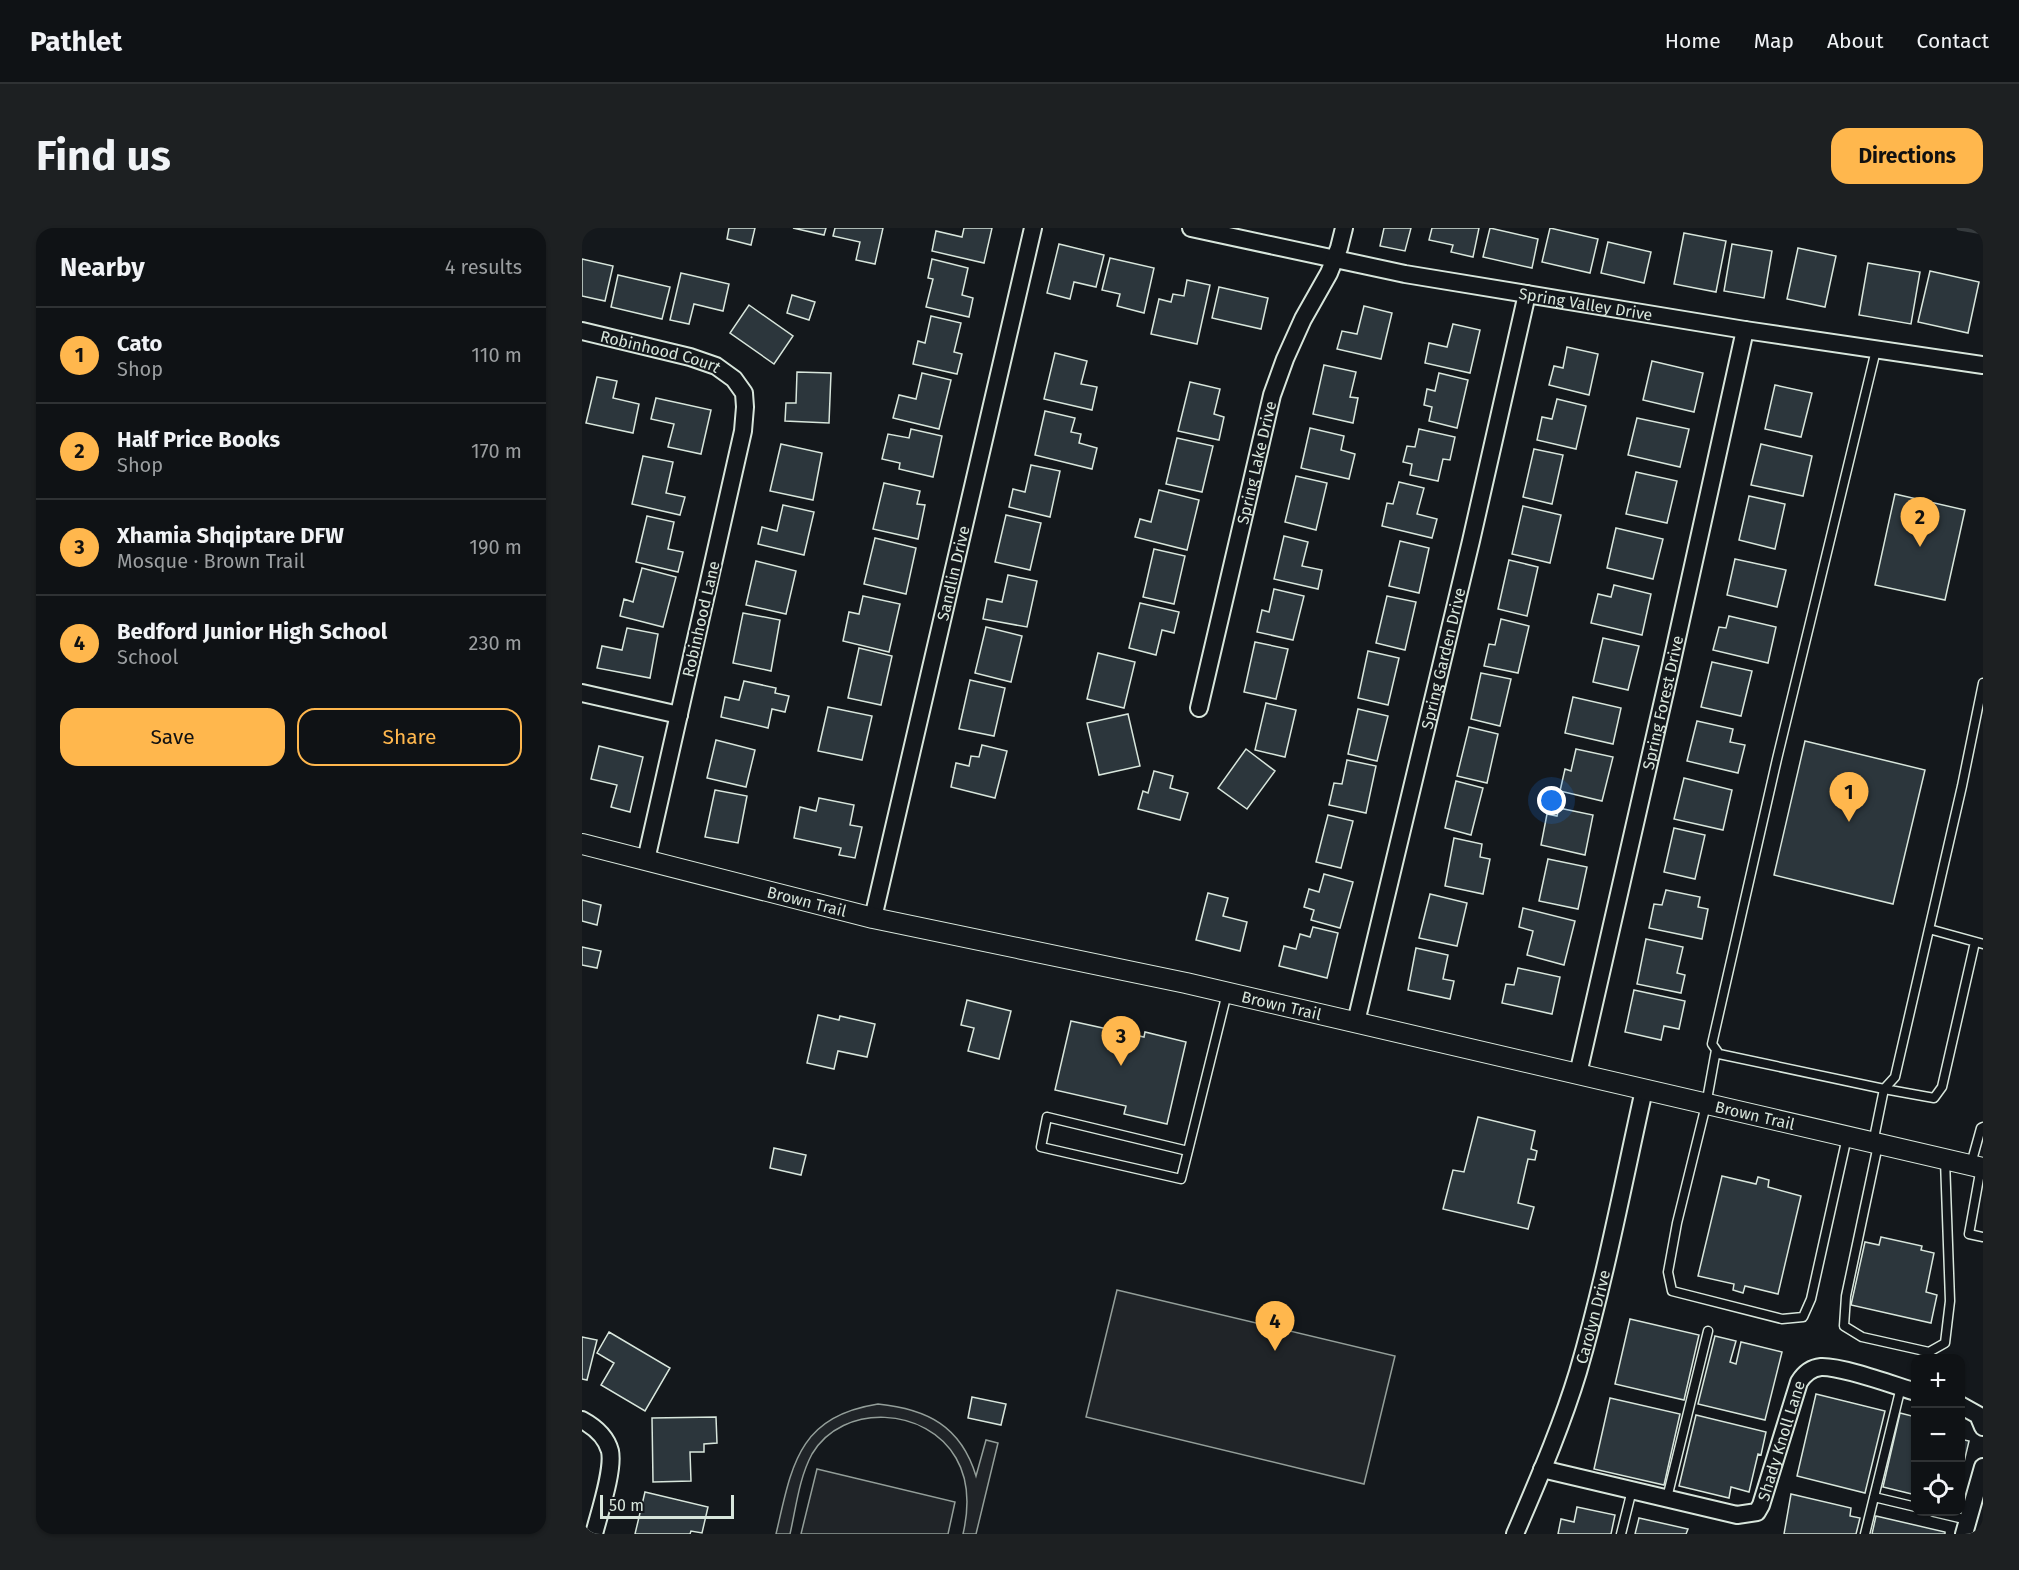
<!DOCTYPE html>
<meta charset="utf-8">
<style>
body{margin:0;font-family:"Fira Sans",sans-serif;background:#1d2022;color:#f1f3f6}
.controls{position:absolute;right:18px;bottom:18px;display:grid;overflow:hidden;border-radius:12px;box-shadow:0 2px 4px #0004}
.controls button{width:54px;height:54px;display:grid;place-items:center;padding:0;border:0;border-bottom:2px solid #2f3234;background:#0f1215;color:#f1f3f6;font:30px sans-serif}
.scale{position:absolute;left:18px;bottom:15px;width:134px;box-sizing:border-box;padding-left:6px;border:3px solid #d8e6dc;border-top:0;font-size:16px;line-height:21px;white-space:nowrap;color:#d8e6dc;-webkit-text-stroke:4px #14181c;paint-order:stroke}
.you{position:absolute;left:970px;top:573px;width:21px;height:21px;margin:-15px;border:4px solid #fff;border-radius:50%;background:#1a73e8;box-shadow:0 0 0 9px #1a73e833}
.badge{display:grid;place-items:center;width:39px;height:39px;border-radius:50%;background:#ffb74d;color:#111;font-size:20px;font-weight:700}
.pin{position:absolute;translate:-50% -50px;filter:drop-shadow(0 2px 3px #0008)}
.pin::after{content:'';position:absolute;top:32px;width:21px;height:18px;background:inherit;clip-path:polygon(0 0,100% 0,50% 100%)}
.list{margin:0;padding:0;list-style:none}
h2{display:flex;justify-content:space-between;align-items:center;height:78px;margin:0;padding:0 24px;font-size:26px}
h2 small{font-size:20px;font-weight:400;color:#9b9ea0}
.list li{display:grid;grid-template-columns:39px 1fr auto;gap:18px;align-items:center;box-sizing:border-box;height:96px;padding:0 24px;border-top:2px solid #2f3234}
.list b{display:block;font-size:22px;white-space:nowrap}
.list p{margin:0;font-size:20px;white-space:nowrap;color:#9b9ea0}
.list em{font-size:20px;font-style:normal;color:#9b9ea0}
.actions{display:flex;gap:12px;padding:18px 24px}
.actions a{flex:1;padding:14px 0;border:2px solid #ffb74d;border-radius:18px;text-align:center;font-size:21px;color:#ffb74d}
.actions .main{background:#ffb74d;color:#111}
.icon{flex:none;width:33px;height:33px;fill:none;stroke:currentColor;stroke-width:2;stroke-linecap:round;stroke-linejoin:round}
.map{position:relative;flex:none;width:1401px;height:1306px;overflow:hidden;border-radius:18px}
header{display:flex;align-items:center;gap:36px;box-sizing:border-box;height:84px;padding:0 30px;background:#0f1215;border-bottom:2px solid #2f3234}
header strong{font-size:28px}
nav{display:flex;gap:33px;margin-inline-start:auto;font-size:21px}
.intro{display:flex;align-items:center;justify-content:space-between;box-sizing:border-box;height:144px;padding:0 36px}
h1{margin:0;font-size:42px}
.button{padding:15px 27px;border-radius:18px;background:#ffb74d;color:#111;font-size:21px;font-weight:700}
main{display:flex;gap:36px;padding:0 36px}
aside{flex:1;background:#0f1215;border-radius:18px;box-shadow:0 2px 4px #0004}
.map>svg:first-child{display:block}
.green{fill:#202428;stroke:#939e99;stroke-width:1.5}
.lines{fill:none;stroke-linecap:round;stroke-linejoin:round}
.stream{stroke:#363b3e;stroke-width:5}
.building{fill:#2c363c;stroke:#d8e6dc;stroke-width:1.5}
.service-casing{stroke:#d8e6dc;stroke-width:11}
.minor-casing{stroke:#d8e6dc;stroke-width:20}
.tertiary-casing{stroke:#d8e6dc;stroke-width:22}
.service{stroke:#14181c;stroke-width:8}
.minor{stroke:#14181c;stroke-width:16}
.tertiary{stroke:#14181c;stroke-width:20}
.labels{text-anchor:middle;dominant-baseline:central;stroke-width:4.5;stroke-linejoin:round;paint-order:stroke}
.street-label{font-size:16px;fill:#d8e6dc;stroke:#14181c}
</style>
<header>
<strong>Pathlet</strong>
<nav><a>Home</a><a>Map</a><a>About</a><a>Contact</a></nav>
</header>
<div class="intro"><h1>Find us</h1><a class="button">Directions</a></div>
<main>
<aside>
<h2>Nearby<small>4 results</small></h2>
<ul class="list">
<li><span class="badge">1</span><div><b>Cato</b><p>Shop</p></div><em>110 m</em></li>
<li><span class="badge">2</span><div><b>Half Price Books</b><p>Shop</p></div><em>170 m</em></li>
<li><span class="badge">3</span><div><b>Xhamia Shqiptare DFW</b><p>Mosque · Brown Trail</p></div><em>190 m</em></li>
<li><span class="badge">4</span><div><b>Bedford Junior High School</b><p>School</p></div><em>230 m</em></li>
</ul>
<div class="actions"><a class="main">Save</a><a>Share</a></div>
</aside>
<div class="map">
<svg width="1401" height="1306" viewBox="0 0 1401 1306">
<rect width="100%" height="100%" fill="#14181c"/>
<path class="green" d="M 535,1062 L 813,1128 L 782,1256 L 504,1189 Z
M 296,1176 C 345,1181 379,1198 394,1248 L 404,1212 L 416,1215 L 394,1306 L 381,1306 C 387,1280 388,1254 374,1230 C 345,1179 261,1174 230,1226 C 217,1250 214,1280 208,1306 L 194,1306 C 210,1238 215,1189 296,1176 Z
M 235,1241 L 373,1274 L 366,1306 L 219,1306 Z"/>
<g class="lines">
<path class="stream" d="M 1377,0 L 1401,4"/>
</g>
<path class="building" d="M 147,0 L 173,0 L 169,17 L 145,11 Z
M 211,0 L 244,0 L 242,7 Z
M 253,0 L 301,0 L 293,36 L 274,32 L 278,14 L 251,8 Z
M 382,0 L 410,0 L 402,35 L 350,23 L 354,3 L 380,9 Z
M 802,0 L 829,0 L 823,23 L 798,18 Z
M 850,0 L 897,0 L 891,29 L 869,24 L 871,17 L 847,12 Z
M 908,0 L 956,11 L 950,40 L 901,29 Z
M 968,0 L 1016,11 L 1008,45 L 960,34 Z
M 1102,5 L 1144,13 L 1134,64 L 1092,56 Z
M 1026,14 L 1069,24 L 1062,55 L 1019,45 Z
M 477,16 L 522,27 L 514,59 L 492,54 L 488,71 L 465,65 Z
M 1150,16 L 1190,23 L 1182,70 L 1142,63 Z
M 1216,20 L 1254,28 L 1243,79 L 1205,71 Z
M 528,30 L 572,40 L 562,85 L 535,78 L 538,66 L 520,62 Z
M 0,31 L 31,38 L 23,73 L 0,68 Z
M 350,31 L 386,40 L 380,67 L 391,70 L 387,89 L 344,79 L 351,51 L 346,50 Z
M 1286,35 L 1338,44 L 1329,96 L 1277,87 Z
M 1348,43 L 1397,54 L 1386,105 L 1336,94 Z
M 99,45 L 147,56 L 141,83 L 112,76 L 107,96 L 88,92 Z
M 36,47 L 88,59 L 80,91 L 29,79 Z
M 605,52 L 628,57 L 615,116 L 569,106 L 577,71 L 589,74 L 591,66 L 602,68 Z
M 637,59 L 686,70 L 679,101 L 630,90 Z
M 210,67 L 233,74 L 227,92 L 205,85 Z
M 167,77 L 211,108 L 192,136 L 148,105 Z
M 782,78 L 810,85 L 799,131 L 755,121 L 760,103 L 775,106 Z
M 349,88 L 379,95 L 372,124 L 380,126 L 375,146 L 331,136 L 336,113 L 343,115 Z
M 871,96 L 898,102 L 888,145 L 843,135 L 847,115 L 865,119 Z
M 985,119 L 1016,126 L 1007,167 L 967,157 L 972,138 L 981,140 Z
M 473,125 L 505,133 L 499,156 L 515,159 L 510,182 L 462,171 Z
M 1070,133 L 1121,145 L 1112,184 L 1061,172 Z
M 742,137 L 774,144 L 768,169 L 776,170 L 771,195 L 731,186 Z
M 215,144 L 249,145 L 247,195 L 203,193 L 204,175 L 214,175 Z
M 340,145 L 369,152 L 357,201 L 311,190 L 317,167 L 334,171 Z
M 857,145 L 886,152 L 875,200 L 847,193 L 850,179 L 842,177 L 845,161 L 853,163 Z
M 15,149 L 35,153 L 31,170 L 57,176 L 51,205 L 4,195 Z
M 608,154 L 638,161 L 632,186 L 642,189 L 637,212 L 596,203 Z
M 1193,157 L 1230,165 L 1219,209 L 1183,201 Z
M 74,170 L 129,182 L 119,226 L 86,219 L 92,196 L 69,191 Z
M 975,171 L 1004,178 L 994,221 L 955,212 L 960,189 L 970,191 Z
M 463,183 L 493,190 L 489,204 L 499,206 L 497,215 L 515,220 L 510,241 L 453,227 Z
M 1055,190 L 1107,201 L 1098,239 L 1046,227 Z
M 728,200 L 762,208 L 759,222 L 773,226 L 767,251 L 719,240 Z
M 329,201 L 360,208 L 351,249 L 317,241 L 318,235 L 300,231 L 306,206 L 327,210 Z
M 837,201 L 873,209 L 868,232 L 861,231 L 856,253 L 828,247 L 830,236 L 821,234 L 825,218 L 833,219 Z
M 595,210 L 631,218 L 620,264 L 584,256 Z
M 199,216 L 240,225 L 231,272 L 188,263 Z
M 1179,216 L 1230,228 L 1221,268 L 1169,257 Z
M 952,221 L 981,227 L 970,276 L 941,269 Z
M 61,228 L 91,234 L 84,265 L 103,269 L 98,287 L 50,276 Z
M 449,237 L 478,243 L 468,289 L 427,279 L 431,261 L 443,264 Z
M 1054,244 L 1095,253 L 1085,295 L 1044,286 Z
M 714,248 L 745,255 L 734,302 L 703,294 Z
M 817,254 L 842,260 L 835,286 L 855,291 L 850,310 L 800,298 L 805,275 L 811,276 Z
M 302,255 L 338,263 L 335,276 L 343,277 L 336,311 L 291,301 Z
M 577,262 L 617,272 L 605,322 L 553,309 L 558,291 L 569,294 Z
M 1313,266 L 1383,282 L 1363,372 L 1293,357 Z
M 1167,268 L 1203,276 L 1193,321 L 1157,312 Z
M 201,277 L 232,284 L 222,327 L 176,316 L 180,299 L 195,303 Z
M 941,278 L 979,287 L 968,335 L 930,326 Z
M 424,287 L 459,295 L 448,342 L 413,334 Z
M 65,288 L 92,294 L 86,321 L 101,324 L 96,344 L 54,334 Z
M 1034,300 L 1081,311 L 1071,351 L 1025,340 Z
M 702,308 L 726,314 L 720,338 L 740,342 L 736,361 L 692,351 Z
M 293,310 L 334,320 L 324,366 L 282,356 Z
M 818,313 L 847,320 L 837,365 L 807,358 Z
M 572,321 L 603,328 L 592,376 L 561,369 Z
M 1153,331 L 1204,342 L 1195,379 L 1145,367 Z
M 927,332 L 956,339 L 945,388 L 916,381 Z
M 174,333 L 214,343 L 204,386 L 164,377 Z
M 60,340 L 94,349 L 81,399 L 38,388 L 42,371 L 51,374 Z
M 426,347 L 455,353 L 445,399 L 401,391 L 405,371 L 420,374 Z
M 1032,357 L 1069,366 L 1060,407 L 1009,395 L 1016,366 L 1029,369 Z
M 692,361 L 722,368 L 711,412 L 675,404 L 680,382 L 687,384 Z
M 281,368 L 318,376 L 307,424 L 261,413 L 267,384 L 277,386 Z
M 805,368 L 834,374 L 823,422 L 794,415 Z
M 558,375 L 597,384 L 592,405 L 580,402 L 574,427 L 547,420 Z
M 161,385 L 198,392 L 189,443 L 151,435 Z
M 1147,388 L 1194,399 L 1186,435 L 1131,422 L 1137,399 L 1144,400 Z
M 919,391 L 947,398 L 936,445 L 902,438 L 907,416 L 913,417 Z
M 404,399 L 440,408 L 429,454 L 393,445 Z
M 45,400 L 76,406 L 68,450 L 15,440 L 20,418 L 40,422 Z
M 1021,410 L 1057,418 L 1046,462 L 1011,454 Z
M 673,414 L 706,421 L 694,471 L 662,464 Z
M 277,420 L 310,428 L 299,477 L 266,470 Z
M 786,423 L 817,430 L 806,477 L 776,470 Z
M 516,425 L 553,434 L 542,480 L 505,471 Z
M 1130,434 L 1170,443 L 1159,488 L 1119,479 Z
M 899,445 L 929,451 L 918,498 L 889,491 Z
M 388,452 L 423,460 L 412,508 L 377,501 Z
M 162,453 L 194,460 L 193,465 L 207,468 L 203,484 L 190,481 L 186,500 L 139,489 L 143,469 L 157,472 Z
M 991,469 L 1039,480 L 1031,516 L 983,505 Z
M 684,475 L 714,482 L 703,529 L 673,522 Z
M 246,479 L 290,488 L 280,532 L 236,523 Z
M 776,481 L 806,488 L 795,533 L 766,526 Z
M 546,486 L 558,538 L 517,547 L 505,495 Z
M 1115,493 L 1151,501 L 1148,514 L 1163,517 L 1156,545 L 1105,533 Z
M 887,499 L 916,506 L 905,555 L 875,548 Z
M 134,512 L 173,522 L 164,559 L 125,550 Z
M 1223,513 L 1343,542 L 1311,676 L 1192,647 Z
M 400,517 L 425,523 L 413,570 L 369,559 L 374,535 L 387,538 L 389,528 L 397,529 Z
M 17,518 L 61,529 L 48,584 L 29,579 L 35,557 L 9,551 Z
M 664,521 L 693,543 L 665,581 L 636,560 Z
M 994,521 L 1031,529 L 1020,573 L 978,563 L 983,541 L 989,543 Z
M 765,532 L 794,538 L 784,585 L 747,577 L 752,555 L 760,556 Z
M 572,543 L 591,548 L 588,560 L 606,565 L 598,592 L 556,581 L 561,563 L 566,565 Z
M 1102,550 L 1150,562 L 1141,602 L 1092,591 Z
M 874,553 L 901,560 L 889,607 L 863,600 Z
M 133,562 L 165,568 L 156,615 L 123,609 Z
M 237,570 L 272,577 L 268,597 L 280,599 L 273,630 L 257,627 L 259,620 L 212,610 L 218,579 L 234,583 Z
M 977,580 L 1011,587 L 1003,627 L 959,617 L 965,586 L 975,588 Z
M 746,587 L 771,593 L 759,640 L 734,634 Z
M 1092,600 L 1123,607 L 1113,651 L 1082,644 Z
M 872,610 L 900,616 L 898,629 L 908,631 L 901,666 L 863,658 Z
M 966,631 L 1005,639 L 996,681 L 957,673 Z
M 742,646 L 771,654 L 758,700 L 729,692 L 732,682 L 722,679 L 727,661 L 737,664 Z
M 1084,662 L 1118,669 L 1116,679 L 1126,681 L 1120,711 L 1067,700 L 1072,676 L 1080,677 Z
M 626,665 L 646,670 L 641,688 L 665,694 L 658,723 L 614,712 Z
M 848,666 L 885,675 L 875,718 L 837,710 Z
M 0,672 L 19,677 L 15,697 L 0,693 Z
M 941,680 L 993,693 L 982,737 L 945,727 L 951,703 L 937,699 Z
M 731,699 L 756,705 L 745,750 L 697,738 L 702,718 L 714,721 L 718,706 L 728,709 Z
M 1064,711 L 1101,719 L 1095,745 L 1103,747 L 1099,765 L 1055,756 Z
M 0,719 L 19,723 L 15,740 L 0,737 Z
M 834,720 L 866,727 L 861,751 L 872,753 L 868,771 L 826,762 Z
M 936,740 L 978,749 L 970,786 L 920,775 L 924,756 L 932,757 Z
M 1052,762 L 1103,773 L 1097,801 L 1082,798 L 1079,812 L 1043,804 Z
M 385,772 L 429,783 L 417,831 L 386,823 L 392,800 L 379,797 Z
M 236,787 L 257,792 L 258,788 L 293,796 L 285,829 L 256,823 L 252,841 L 225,835 Z
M 489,793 L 562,809 L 563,804 L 604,814 L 585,896 L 542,886 L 544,878 L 473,862 Z
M 896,889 L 953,903 L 949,921 L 955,923 L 953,932 L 946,931 L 936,975 L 952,979 L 946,1001 L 861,981 L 871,942 L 882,944 Z
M 192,920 L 224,927 L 219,947 L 188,940 Z
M 1140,948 L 1174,956 L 1176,949 L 1187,952 L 1186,959 L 1219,968 L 1196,1066 L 1163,1058 L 1161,1065 L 1151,1062 L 1152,1056 L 1116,1048 Z
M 1299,1009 L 1340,1018 L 1339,1022 L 1352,1025 L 1344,1064 L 1355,1067 L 1349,1095 L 1269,1077 L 1283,1014 L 1297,1017 Z
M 1048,1091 L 1117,1107 L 1102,1172 L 1033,1156 Z
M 27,1104 L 88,1140 L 63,1183 L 19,1157 L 32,1135 L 15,1125 Z
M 1133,1108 L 1154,1113 L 1148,1134 L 1154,1136 L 1159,1114 L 1200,1124 L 1183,1192 L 1116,1176 Z
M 0,1109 L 15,1112 L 5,1152 L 0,1151 Z
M 1234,1166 L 1303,1183 L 1283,1265 L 1215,1248 Z
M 390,1169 L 424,1176 L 419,1197 L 386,1190 Z
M 1028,1170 L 1098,1186 L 1082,1257 L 1012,1241 Z
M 1318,1185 L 1334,1189 L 1334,1267 L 1301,1259 Z
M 1114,1187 L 1184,1204 L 1179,1227 L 1176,1226 L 1167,1264 L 1149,1259 L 1147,1270 L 1097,1258 Z
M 134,1189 L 135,1215 L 122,1216 L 122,1224 L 108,1224 L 109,1253 L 71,1254 L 70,1190 Z
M 1378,1211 L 1387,1213 L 1378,1251 Z
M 63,1264 L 126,1279 L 120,1305 L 109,1303 L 108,1306 L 53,1306 Z
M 1209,1266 L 1269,1280 L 1268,1288 L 1278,1290 L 1274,1306 L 1202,1306 Z
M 995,1279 L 1033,1287 L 1029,1306 L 976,1306 L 979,1291 L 992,1294 Z
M 1294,1288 L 1363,1304 L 1363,1306 L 1290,1306 Z
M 1057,1290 L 1106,1301 L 1104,1306 L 1053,1306 Z"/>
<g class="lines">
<g class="service-casing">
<path id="service" d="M 1294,122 L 1195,531 L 1130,816 L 1137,826 L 1302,861 L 1313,849 L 1380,558 L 1401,455
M 1347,701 L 1401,716
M 1134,822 L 1124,877 L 1095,995 L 1086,1044 L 1090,1063 L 1200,1091 L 1221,1089 L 1229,1071 L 1265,909
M 1291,915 L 1302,861 L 1352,870 L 1360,859 L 1393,714
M 1296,917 L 1264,1068 L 1262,1098 L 1280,1109 L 1347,1124 L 1363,1115 L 1368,1073 L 1363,932
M 606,923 L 599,951 L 459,919 L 465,889 L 606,923 L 645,765
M 1389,936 L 1399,900 L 1401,899
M 1399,939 L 1387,1006 L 1401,1009
M 1292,1269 L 1334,1279
M 1085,1270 L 1126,1103
M 1352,1284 L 1386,1292
M 1039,1306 L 1050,1262
M 1283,1306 L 1319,1159"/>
</g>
<g class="minor-casing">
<g id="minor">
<path id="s1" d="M 609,0 L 823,46 L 1163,102 L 1401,137"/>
<path id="s2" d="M 0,103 L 108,129 L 134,138 L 152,151 L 162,165 L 163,179 L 161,203 L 64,632"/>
<path d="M 0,465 L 97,487"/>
<path id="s3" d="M 617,480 L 690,167 L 703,131 L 721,91 L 747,45 L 757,20 L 762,0"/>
<path id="s4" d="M 291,690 L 451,0"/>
<path id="s5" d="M 774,794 L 889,313 L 945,66"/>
<path id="s6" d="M 996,846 L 1088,442 L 1163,102"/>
<path d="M 1378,1177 L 1396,1187 L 1401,1199"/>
<path d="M 0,1192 C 13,1199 24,1208 28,1223 C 32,1242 17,1286 12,1306"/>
<path id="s7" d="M 960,1241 L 1155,1287 L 1175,1284 L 1179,1277 L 1217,1154 C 1222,1146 1229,1140 1239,1139 C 1260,1138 1311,1157 1334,1164"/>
<path id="s8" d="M 933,1306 C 956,1252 979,1200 996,1144 C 1023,1052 1041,956 1062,862"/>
<path d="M 1382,1306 L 1401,1239"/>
</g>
</g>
<g class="tertiary-casing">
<g id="tertiary">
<path id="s9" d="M 0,616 L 291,690 L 604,755 L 1401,940"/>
</g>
</g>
<use href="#service" class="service"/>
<use href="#minor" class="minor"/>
<use href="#tertiary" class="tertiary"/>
</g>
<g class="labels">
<g class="street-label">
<text stroke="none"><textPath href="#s1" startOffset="402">Spring Valley Drive</textPath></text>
<text stroke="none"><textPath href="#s2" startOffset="81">Robinhood Court</textPath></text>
<text stroke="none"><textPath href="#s3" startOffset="252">Spring Lake Drive</textPath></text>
<text stroke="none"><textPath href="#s4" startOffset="354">Sandlin Drive</textPath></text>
<text transform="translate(119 391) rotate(-77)">Robinhood Lane</text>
<text stroke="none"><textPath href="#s5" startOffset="374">Spring Garden Drive</textPath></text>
<text stroke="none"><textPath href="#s6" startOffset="381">Spring Forest Drive</textPath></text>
<text stroke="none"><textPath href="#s9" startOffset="232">Brown Trail</textPath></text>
<text stroke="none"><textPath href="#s9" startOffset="718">Brown Trail</textPath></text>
<text stroke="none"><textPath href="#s9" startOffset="1204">Brown Trail</textPath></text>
<text stroke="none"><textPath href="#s8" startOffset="231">Carolyn Drive</textPath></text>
<text stroke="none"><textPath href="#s7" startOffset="296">Shady Knoll Lane</textPath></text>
</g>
</g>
</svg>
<div class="controls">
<button>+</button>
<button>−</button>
<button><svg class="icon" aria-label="locate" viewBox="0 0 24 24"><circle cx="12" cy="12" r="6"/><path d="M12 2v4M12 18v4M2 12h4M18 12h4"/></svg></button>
</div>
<div class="scale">50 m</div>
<div class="you"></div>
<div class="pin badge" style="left:1267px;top:594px">1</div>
<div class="pin badge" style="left:1338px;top:319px">2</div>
<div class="pin badge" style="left:539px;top:838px">3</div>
<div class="pin badge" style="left:693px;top:1123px">4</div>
</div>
</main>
